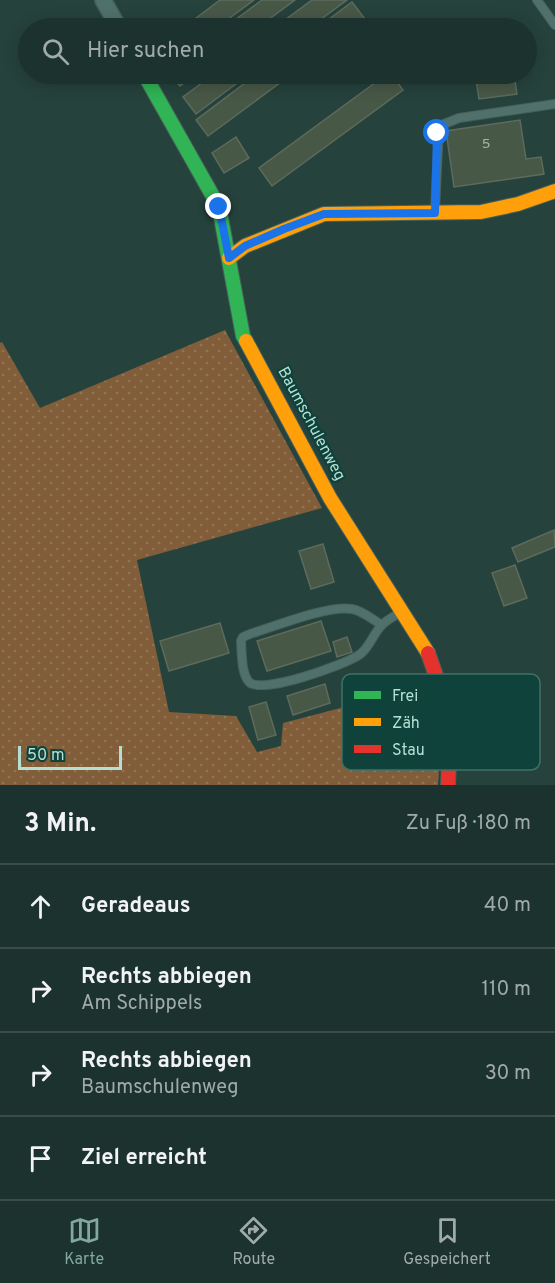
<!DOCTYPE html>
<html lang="de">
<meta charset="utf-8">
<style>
body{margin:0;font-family:Overpass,sans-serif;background:#253a36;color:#f1f3f6}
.scale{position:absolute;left:18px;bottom:15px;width:104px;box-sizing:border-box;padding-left:6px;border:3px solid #b4dfd5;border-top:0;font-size:16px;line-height:21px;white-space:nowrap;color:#b4dfd5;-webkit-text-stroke:4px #0e423a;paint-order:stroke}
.stop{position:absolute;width:18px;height:18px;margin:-14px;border:4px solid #1a73e8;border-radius:50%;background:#fff}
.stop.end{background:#1a73e8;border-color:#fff;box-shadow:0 2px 6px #0008}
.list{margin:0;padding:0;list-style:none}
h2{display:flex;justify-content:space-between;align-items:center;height:78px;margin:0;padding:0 24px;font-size:26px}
h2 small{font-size:20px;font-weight:400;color:#a0aaaa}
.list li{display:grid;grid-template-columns:39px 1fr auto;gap:18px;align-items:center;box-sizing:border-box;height:84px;padding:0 24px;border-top:2px solid #3a4d4a}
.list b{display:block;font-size:22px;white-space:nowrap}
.list p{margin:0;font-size:20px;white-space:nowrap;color:#a0aaaa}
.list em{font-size:20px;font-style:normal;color:#a0aaaa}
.icon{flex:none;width:33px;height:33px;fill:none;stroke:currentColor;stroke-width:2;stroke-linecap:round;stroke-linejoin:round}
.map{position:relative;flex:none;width:555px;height:785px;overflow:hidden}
.search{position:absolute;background:#1c322e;box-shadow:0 3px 15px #0003;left:18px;right:18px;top:18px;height:66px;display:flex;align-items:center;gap:15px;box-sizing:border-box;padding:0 21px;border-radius:33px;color:#a0aaaa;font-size:22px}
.sheet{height:414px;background:#1c322e}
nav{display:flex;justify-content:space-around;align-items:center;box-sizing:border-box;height:84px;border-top:2px solid #3a4d4a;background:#1c322e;font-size:16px;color:#a0aaaa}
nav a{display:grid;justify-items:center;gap:3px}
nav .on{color:#82a8a0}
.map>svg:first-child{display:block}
.grass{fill:url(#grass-dots)}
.building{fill:#485847;stroke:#5c6b5c;stroke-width:1.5}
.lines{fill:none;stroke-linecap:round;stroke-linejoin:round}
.lane-casing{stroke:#46605a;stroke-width:10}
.street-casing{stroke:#46605a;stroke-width:18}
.fast-casing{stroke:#46605a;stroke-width:16}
.slow-casing{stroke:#46605a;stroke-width:16}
.jam-casing{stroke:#46605a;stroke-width:16}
.lane{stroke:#50716b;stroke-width:8}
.street{stroke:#50716b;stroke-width:15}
.fast{stroke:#30b455;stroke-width:14}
.slow{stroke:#ff9f0a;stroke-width:14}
.jam{stroke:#e5322d;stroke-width:14}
.route{stroke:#1a73e8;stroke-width:8}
.labels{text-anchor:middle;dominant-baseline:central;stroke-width:4.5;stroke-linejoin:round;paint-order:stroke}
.number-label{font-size:14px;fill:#99bdb2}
.street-label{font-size:16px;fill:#b4dfd5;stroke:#0e423a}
.key{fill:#0e423a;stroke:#407168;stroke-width:1.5}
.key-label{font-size:16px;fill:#b4dfd5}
</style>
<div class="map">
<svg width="555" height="785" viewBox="0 0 555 785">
<defs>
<pattern id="grass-dots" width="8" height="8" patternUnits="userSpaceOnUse" patternTransform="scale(1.5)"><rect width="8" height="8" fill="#815d3a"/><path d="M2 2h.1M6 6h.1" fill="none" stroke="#907456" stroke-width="1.8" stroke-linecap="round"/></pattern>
</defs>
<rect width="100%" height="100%" fill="#26423d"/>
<path class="grass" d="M 225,330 L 322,508 L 137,560 L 169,712 L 236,716 L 257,752 L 281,746 L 283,723 L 425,686 C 433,719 442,752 438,785 L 0,785 L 0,343 L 2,342 L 40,408 Z"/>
<path class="building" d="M 220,0 L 254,0 L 216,28 L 183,28 Z
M 262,0 L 295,0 L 257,28 L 224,28 Z
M 312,0 L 347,0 L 309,28 L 274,28 Z
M 352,2 L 365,19 L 352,28 L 317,28 Z
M 170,74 L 196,74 L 180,86 Z
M 214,74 L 249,74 L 196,114 L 183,97 Z
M 257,74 L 292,74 L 208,136 L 196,120 Z
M 387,74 L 391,74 L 403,90 L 272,186 L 259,168 Z
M 475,74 L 514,74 L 517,94 L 479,99 Z
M 520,120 L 526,159 L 541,157 L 544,174 L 454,187 L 446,131 Z
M 236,137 L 249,158 L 224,173 L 212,153 Z
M 554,530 L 555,547 L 518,562 L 512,548 Z
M 323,544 L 334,582 L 311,589 L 299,551 Z
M 515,565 L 527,598 L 504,606 L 492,573 Z
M 321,621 L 331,651 L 267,671 L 257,641 Z
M 220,623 L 229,653 L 169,671 L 160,641 Z
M 347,637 L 352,652 L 337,657 L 333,642 Z
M 325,684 L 330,703 L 293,715 L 287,696 Z
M 266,702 L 276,735 L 258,740 L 249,707 Z"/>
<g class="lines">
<g class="lane-casing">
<path id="lane" d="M 537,0 L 555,25
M 435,211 L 439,126 L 459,118 L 555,104
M 382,625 C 373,620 363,611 352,609 C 328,605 276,626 250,634 L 243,637 L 241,641 C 242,653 241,673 249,682 C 261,695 344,665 359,655 C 369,649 373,634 381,626 C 386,620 395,616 401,612"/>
</g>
<g class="street-casing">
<path id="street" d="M 103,0 L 119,28"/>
</g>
<g class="fast-casing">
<path id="fast" d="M 144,74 L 219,207 L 243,336 L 246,341"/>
</g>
<g class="slow-casing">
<path id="slow" d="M 229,258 L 245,246 L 324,214 L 481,212 L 518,204 L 555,191
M 246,341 L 330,498 L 428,653"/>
</g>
<g class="jam-casing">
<path id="jam" d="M 428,653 L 451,718 L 448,785"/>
</g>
<use href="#lane" class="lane"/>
<use href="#street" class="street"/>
<use href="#fast" class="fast"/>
<use href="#slow" class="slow"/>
<use href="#jam" class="jam"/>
</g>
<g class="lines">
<path class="route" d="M 219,207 L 229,258 L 245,246 L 284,229 L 324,214 L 435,213 L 437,133"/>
</g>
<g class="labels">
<g class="number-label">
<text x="486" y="144">5</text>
</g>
<g class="street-label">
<text transform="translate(311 424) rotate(62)">Baumschulenweg</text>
</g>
</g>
<rect x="342" y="674" width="198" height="96" rx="9" class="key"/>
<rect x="354" y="691" width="27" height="8" fill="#30b455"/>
<rect x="354" y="718" width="27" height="8" fill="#ff9f0a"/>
<rect x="354" y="745" width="27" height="8" fill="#e5322d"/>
<g class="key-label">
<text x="392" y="701">Frei</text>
<text x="392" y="728">Zäh</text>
<text x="392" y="755">Stau</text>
</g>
</svg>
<div class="scale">50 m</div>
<div class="stop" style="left:437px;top:133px"></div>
<div class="stop end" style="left:219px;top:207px"></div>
<div class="search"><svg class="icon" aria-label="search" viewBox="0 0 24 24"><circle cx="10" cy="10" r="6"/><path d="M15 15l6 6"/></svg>Hier suchen</div>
</div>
<section class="sheet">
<h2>3 Min.<small>Zu Fuß · 180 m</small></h2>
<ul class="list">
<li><svg class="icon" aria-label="ahead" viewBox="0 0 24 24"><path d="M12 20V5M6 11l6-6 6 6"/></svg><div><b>Geradeaus</b></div><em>40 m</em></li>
<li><svg class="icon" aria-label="right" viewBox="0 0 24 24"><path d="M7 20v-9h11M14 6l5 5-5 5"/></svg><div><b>Rechts abbiegen</b><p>Am Schippels</p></div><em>110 m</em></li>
<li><svg class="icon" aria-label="right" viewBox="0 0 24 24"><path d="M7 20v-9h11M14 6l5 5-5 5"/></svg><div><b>Rechts abbiegen</b><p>Baumschulenweg</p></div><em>30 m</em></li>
<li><svg class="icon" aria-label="arrive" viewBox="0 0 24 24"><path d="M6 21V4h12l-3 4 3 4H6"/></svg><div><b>Ziel erreicht</b></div></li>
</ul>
</section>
<nav>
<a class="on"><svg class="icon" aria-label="map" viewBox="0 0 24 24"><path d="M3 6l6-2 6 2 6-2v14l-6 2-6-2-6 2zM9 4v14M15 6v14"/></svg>Karte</a>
<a><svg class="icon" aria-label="directions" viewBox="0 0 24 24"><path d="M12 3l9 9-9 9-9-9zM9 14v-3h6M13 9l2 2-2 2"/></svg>Route</a>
<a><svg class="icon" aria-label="saved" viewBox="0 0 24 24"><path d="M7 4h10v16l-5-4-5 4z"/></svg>Gespeichert</a>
</nav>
